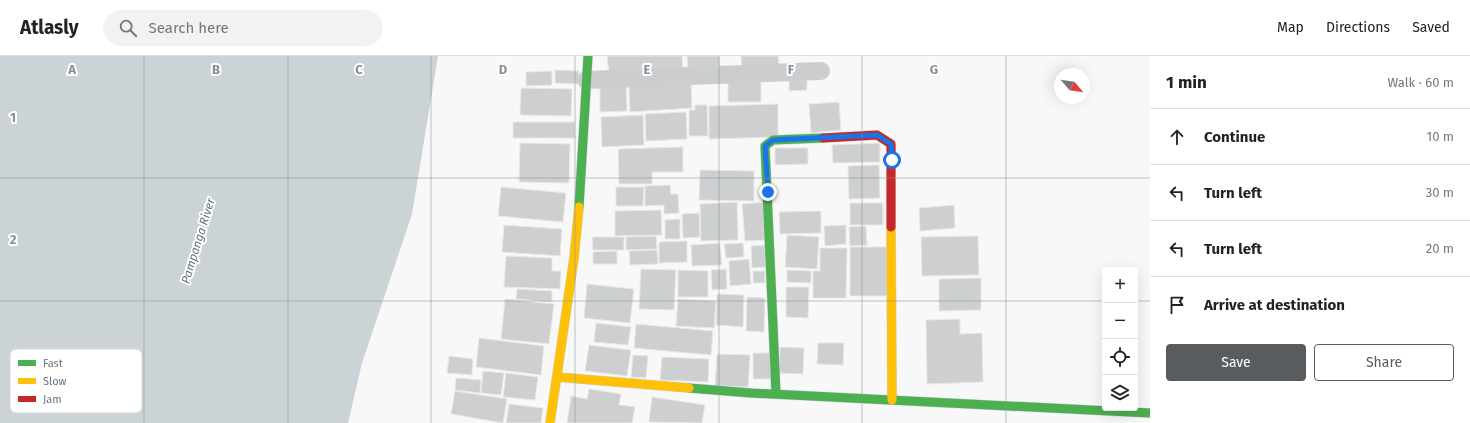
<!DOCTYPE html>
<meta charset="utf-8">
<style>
body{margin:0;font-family:"Fira Sans",sans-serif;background:#f2f2f2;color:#222}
.controls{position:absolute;right:12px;bottom:12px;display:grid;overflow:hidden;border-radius:4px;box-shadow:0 4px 16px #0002}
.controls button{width:36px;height:36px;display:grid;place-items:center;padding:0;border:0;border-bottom:1px solid #e0e0e0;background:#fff;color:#222;font:20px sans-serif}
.compass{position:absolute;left:1054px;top:12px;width:36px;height:36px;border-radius:50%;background:#fff;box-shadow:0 4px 16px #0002;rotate:119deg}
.stop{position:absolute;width:12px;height:12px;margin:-9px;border:3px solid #1a73e8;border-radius:50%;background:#fff}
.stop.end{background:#1a73e8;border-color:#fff;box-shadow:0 1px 4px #0008}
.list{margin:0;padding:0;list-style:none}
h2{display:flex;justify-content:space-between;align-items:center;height:52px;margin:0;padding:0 16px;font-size:17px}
h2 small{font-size:13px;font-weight:400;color:#767676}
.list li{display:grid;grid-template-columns:26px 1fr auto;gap:12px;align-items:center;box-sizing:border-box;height:56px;padding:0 16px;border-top:1px solid #e0e0e0}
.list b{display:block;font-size:15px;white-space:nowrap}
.list em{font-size:13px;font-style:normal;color:#767676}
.actions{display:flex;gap:8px;padding:12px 16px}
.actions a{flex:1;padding:9px 0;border:1px solid #585c5f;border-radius:4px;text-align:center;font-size:14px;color:#585c5f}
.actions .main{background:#585c5f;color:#fff}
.icon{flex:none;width:22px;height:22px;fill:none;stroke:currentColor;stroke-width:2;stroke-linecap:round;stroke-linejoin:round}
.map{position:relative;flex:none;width:1150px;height:367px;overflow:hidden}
header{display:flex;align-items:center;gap:24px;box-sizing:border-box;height:56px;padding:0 20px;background:#fff;border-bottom:1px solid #e0e0e0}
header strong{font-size:19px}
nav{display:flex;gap:22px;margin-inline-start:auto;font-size:14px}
.search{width:280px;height:36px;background:#f2f2f2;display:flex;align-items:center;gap:10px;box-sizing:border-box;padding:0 14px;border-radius:22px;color:#767676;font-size:15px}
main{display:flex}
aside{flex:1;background:#fff}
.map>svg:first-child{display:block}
.water{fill:#cbd3d6}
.building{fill:#cecfd0;stroke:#e8e8e8}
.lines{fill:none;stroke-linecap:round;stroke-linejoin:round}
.fast-casing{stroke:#d4d5d6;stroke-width:10}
.slow-casing{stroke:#d4d5d6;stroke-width:10}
.jam-casing{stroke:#d4d5d6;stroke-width:10}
.street{stroke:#cbcdce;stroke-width:18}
.fast{stroke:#4caf50;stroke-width:9}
.slow{stroke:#ffc107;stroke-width:9}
.jam{stroke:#c62828;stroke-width:9}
.route{stroke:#1a73e8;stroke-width:5}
.grid{fill:none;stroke:#859199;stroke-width:1;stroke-opacity:0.55}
.labels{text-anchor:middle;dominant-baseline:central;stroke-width:4;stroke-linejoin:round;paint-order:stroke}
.water-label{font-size:12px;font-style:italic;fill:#617479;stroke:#fff}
.key{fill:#fff;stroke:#d1d6d9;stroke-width:1}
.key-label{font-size:11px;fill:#667580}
.grid-label{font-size:13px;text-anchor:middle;font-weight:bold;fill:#859199;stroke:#fff;stroke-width:4;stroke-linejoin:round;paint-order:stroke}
</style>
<header>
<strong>Atlasly</strong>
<div class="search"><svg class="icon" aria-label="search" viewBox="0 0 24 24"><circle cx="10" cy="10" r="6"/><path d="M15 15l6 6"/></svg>Search here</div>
<nav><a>Map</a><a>Directions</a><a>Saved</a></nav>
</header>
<main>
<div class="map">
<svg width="1150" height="367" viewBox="0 0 1150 367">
<rect width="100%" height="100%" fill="#f8f8f8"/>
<path class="water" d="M 0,0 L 438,0 L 412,158 L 362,307 L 348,367 L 0,367 Z"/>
<path class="building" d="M 607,0 L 682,0 L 683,13 L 609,19 Z
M 687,0 L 719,0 L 720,13 L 688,15 Z
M 741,0 L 778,0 L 779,9 L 742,11 Z
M 555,14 L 579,15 L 578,28 L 555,27 Z
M 552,15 L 552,29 L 526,30 L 526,16 Z
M 761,23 L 761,46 L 728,46 L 728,24 Z
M 807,24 L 807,34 L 789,35 L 789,25 Z
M 691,25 L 692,52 L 630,56 L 629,28 Z
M 626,26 L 627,55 L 600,56 L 600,27 Z
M 521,32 L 572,33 L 571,60 L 520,59 Z
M 839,46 L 841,74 L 811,77 L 809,48 Z
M 778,48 L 778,81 L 709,83 L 709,50 Z
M 695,49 L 707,49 L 708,80 L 689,80 L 689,54 L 695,54 Z
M 686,56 L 687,83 L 646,85 L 645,58 Z
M 643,59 L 644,89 L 602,91 L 601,61 Z
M 513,66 L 575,66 L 575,82 L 513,82 Z
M 520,87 L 570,88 L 569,127 L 519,126 Z
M 880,87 L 880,106 L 833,107 L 832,89 Z
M 683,91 L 683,116 L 652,116 L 652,128 L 619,128 L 618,93 Z
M 775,92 L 808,92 L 808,108 L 775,109 Z
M 879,109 L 880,142 L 849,143 L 848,110 Z
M 700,114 L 754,115 L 754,145 L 699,144 Z
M 670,129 L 671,138 L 678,138 L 679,157 L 664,158 L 664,149 L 645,150 L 645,130 Z
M 501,131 L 566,137 L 563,166 L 498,160 Z
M 616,131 L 644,131 L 643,150 L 616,150 Z
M 737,146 L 738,184 L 701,185 L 700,148 Z
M 766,146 L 768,184 L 745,185 L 742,148 Z
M 850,147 L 883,147 L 883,169 L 850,169 Z
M 954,149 L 955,172 L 920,175 L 919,152 Z
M 661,154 L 662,179 L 615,180 L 615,155 Z
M 821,155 L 821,177 L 780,178 L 779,156 Z
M 699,157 L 700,181 L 683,182 L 682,158 Z
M 680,163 L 680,183 L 665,183 L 665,164 Z
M 504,169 L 562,173 L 560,200 L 502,196 Z
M 846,169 L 846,188 L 825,190 L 824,170 Z
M 866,170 L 867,189 L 850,190 L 849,171 Z
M 787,179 L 819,181 L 817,213 L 785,211 Z
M 656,180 L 657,193 L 626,194 L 626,181 Z
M 978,180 L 979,219 L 922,220 L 921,181 Z
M 592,181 L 624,181 L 624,194 L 593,194 Z
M 687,185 L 687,206 L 659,207 L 659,186 Z
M 720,187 L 722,209 L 692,210 L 691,189 Z
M 743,187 L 744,201 L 726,202 L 724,188 Z
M 765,189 L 766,211 L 752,212 L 751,190 Z
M 850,191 L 890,191 L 891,240 L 850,240 Z
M 820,192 L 847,192 L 846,242 L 813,242 L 813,215 L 820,215 Z
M 657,194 L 658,208 L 630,209 L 629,195 Z
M 617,195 L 617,208 L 593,208 L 593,196 Z
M 506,200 L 552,202 L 552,215 L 561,215 L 560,233 L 504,231 Z
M 749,203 L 751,228 L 730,230 L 729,205 Z
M 641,213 L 676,214 L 674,254 L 639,253 Z
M 726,213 L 727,233 L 712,234 L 711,214 Z
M 678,214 L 708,215 L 708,241 L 678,241 Z
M 787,214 L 811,215 L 811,227 L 787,226 Z
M 753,215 L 765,215 L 765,227 L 753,227 Z
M 981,222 L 981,254 L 939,255 L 939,223 Z
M 587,228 L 634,233 L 630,267 L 584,262 Z
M 786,231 L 809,231 L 808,262 L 786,261 Z
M 517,233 L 552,235 L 552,246 L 516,243 Z
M 717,238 L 744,239 L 743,271 L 716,269 Z
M 747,241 L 765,242 L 764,276 L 746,275 Z
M 505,243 L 554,248 L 549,288 L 501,283 Z
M 678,243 L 716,245 L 714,272 L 676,270 Z
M 960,263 L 960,278 L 982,277 L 983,326 L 927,328 L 926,264 Z
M 596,267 L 631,271 L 628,289 L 594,286 Z
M 636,268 L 713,275 L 711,299 L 634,292 Z
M 479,282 L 544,290 L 541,319 L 476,311 Z
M 818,287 L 844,287 L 843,309 L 817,308 Z
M 589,289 L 631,294 L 627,320 L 585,315 Z
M 780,291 L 804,292 L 803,318 L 779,317 Z
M 753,297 L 772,297 L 772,323 L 753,323 Z
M 717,298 L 750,299 L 748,331 L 715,330 Z
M 633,299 L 648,300 L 646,322 L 631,321 Z
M 449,300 L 473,303 L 472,319 L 447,317 Z
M 662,301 L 709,303 L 708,326 L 660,324 Z
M 483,315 L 504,317 L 501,339 L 481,337 Z
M 506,317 L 538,321 L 535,344 L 503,341 Z
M 456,322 L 481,324 L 480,337 L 455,334 Z
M 589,333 L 621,338 L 619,349 L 635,351 L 632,367 L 567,367 L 571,340 L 587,343 Z
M 455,335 L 507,343 L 503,367 L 451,358 Z
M 652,341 L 705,349 L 702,367 L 649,366 Z
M 509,348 L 543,352 L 541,367 L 506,367 Z"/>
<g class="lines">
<g class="fast-casing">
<path id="fast" d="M 579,151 L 588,0
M 689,332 L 751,337 L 1150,357
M 776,337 L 765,90 L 773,84 L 823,82"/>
</g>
<g class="slow-casing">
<path id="slow" d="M 891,171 L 892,344
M 557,321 L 689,332
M 550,367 L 574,202 L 579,151"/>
</g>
<g class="jam-casing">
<path id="jam" d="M 823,82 L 877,79 L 891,88 L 891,171"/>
</g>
<path class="street" d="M 586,24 L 821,15"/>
<use href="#fast" class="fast"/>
<use href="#slow" class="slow"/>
<use href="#jam" class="jam"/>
</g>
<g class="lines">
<path class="route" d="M 768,136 L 765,90 L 773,84 L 877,79 L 891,88 L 892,104"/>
</g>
<path class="grid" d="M 144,0 L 144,367M 288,0 L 288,367M 431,0 L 431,367M 575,0 L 575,367M 719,0 L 719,367M 862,0 L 862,367M 1006,0 L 1006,367M 0,122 L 1150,122M 0,245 L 1105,245M 1135,245 L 1150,245"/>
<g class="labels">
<g class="water-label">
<text transform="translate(198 185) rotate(-73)">Pampanga River</text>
</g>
</g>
<rect x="10" y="293" width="132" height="64" rx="6" class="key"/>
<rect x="18" y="304" width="18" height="6" fill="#4caf50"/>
<rect x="18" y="322" width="18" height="6" fill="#ffc107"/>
<rect x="18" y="340" width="18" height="6" fill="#c62828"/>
<g class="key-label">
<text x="43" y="311">Fast</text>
<text x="43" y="329">Slow</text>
<text x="43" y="347">Jam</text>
</g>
<g class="grid-label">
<text x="72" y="18">A</text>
<text x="216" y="18">B</text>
<text x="359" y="18">C</text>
<text x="503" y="18">D</text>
<text x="647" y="18">E</text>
<text x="791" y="18">F</text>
<text x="934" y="18">G</text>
<text x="13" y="66">1</text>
<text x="13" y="188">2</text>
</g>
</svg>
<div class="controls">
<button>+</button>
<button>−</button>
<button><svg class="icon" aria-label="locate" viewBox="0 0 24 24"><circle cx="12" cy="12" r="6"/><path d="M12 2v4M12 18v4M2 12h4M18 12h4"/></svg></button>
<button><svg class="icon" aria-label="layers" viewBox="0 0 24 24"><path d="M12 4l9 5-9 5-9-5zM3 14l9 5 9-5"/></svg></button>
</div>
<svg class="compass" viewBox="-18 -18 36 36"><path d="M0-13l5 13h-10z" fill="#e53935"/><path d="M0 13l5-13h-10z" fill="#767676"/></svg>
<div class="stop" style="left:892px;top:104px"></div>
<div class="stop end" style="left:768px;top:136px"></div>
</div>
<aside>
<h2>1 min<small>Walk · 60 m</small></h2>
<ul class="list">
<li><svg class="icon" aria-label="ahead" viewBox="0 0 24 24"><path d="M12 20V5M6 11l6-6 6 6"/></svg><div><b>Continue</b></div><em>10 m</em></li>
<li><svg class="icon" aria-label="left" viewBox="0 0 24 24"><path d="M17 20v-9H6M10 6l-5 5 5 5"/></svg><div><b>Turn left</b></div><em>30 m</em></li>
<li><svg class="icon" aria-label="left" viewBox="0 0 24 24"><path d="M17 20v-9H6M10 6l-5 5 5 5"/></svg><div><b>Turn left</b></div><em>20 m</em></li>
<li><svg class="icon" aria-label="arrive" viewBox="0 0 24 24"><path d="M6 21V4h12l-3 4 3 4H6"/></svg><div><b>Arrive at destination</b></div></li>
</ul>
<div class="actions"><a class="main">Save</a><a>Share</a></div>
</aside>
</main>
